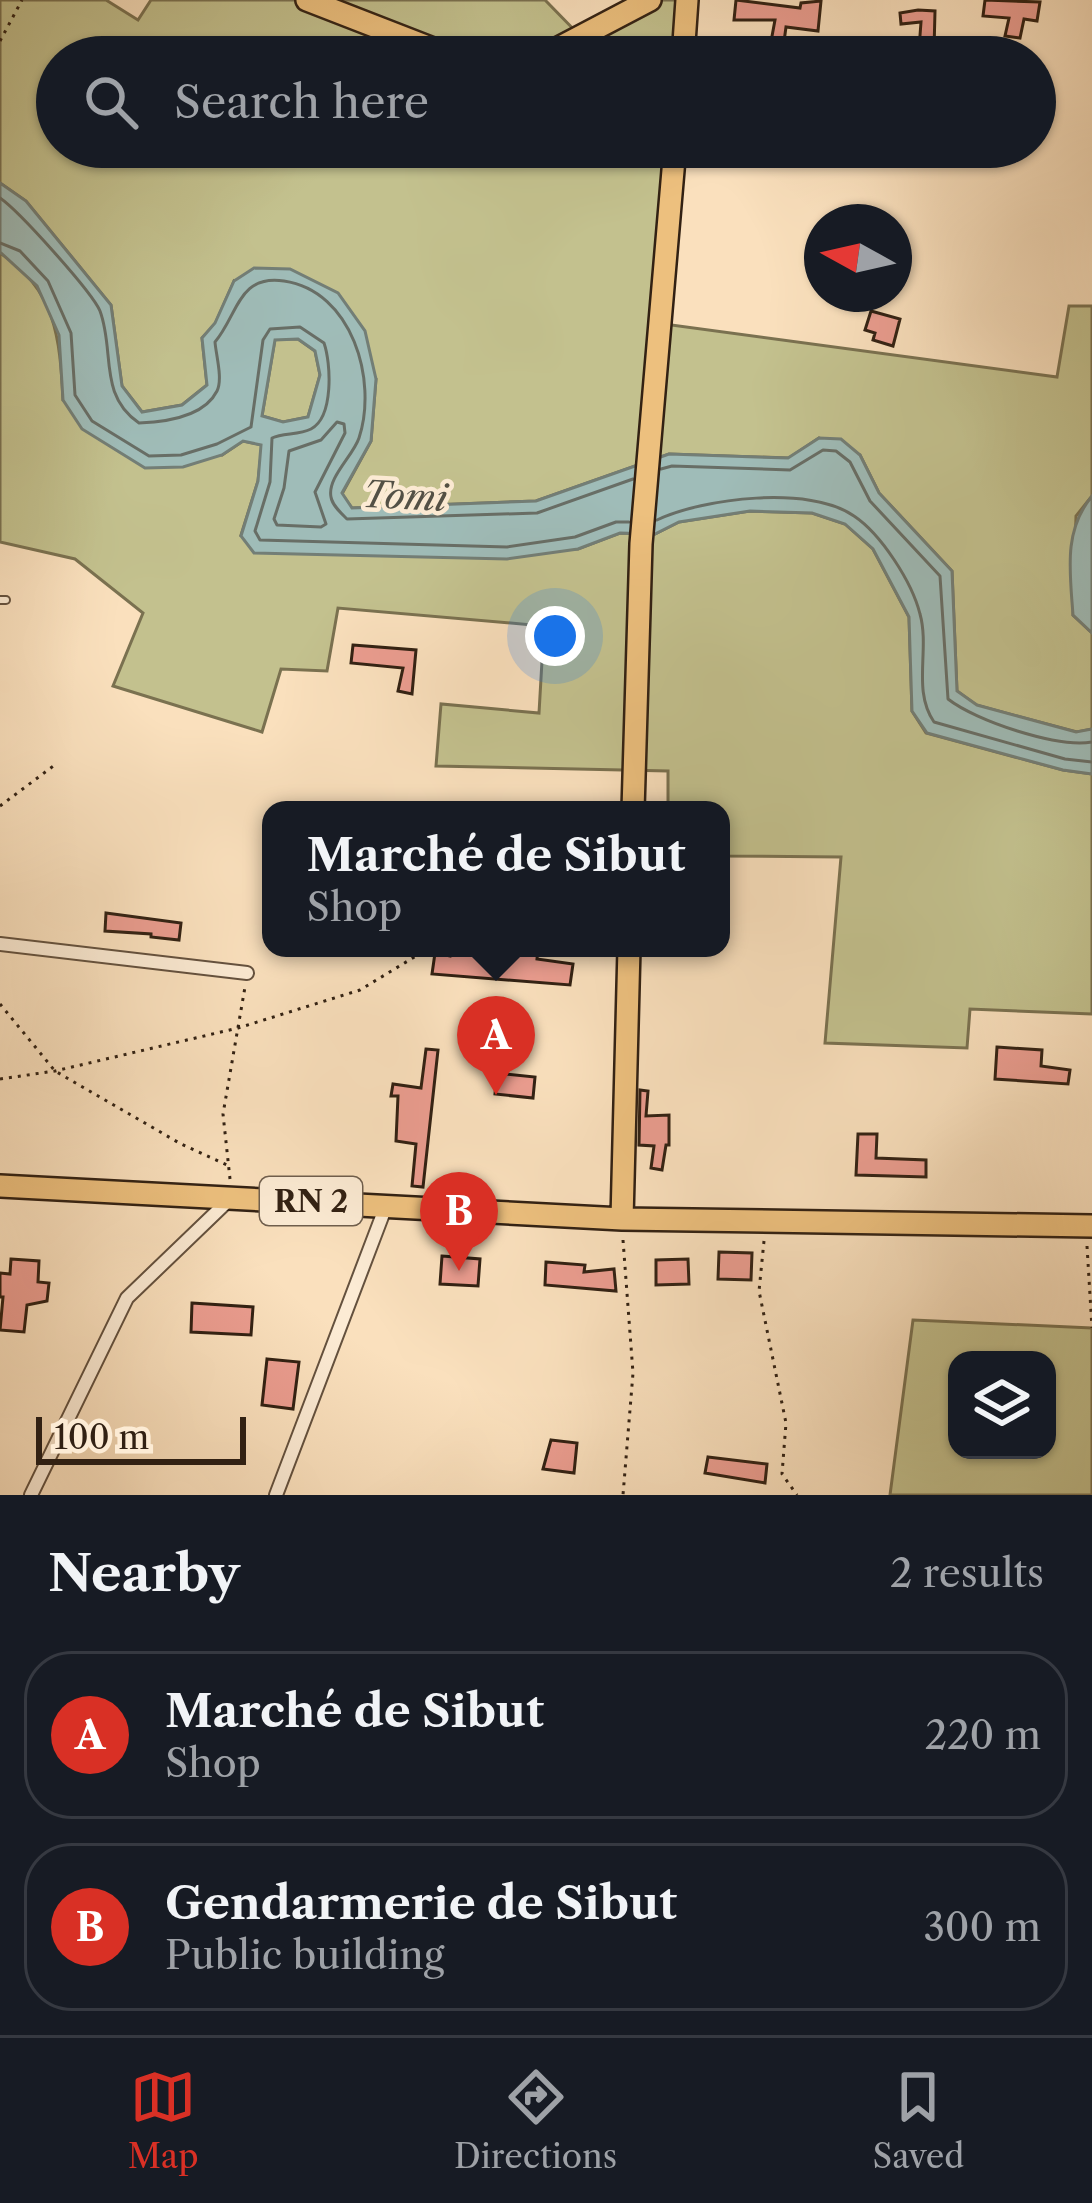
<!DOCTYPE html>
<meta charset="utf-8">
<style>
body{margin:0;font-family:"Libre Caslon Text",serif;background:#20242c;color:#f1f3f6}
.controls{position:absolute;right:36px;bottom:36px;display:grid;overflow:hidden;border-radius:24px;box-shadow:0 3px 9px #0004}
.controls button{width:108px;height:108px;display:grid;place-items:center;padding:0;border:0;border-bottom:3px solid #363941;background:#171b24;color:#f1f3f6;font:60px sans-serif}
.compass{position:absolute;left:804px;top:204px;width:108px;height:108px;border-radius:50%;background:#171b24;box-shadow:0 3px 9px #0004;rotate:278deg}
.scale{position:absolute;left:36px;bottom:30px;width:210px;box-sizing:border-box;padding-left:12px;border:6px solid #322113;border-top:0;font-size:33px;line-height:42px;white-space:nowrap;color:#322113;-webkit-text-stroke:9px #fcebd4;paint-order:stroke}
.you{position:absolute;left:555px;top:636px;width:42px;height:42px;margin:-30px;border:9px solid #fff;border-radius:50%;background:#1a73e8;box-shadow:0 0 0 18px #1a73e833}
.badge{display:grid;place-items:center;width:78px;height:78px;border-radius:50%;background:#d93025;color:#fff;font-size:39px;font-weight:700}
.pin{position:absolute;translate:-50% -99px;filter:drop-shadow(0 3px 6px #0008)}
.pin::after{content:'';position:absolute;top:63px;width:42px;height:36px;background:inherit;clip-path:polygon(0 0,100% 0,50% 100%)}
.popup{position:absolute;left:262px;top:801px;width:468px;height:156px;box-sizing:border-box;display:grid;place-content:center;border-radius:24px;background:#171b24;filter:drop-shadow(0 3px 9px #0005);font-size:39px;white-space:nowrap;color:#9ea1a6}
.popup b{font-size:45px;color:#f1f3f6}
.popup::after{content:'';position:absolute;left:50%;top:100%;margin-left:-24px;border:24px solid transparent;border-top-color:#171b24}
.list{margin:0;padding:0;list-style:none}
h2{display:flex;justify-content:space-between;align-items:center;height:156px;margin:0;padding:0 48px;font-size:51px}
h2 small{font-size:39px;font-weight:400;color:#9ea1a6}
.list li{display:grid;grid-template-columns:78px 1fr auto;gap:36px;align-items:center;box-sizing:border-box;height:168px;margin:0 24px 24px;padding:0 24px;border:3px solid #363941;border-radius:48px}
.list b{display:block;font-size:45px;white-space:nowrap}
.list p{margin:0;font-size:39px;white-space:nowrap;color:#9ea1a6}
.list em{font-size:39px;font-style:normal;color:#9ea1a6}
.icon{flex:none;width:66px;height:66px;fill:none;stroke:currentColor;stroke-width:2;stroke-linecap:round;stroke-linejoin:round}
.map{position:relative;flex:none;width:1092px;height:1495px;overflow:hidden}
.search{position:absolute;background:#171b24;box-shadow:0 3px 9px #0004;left:36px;right:36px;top:36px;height:132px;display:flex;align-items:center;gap:30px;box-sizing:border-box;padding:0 42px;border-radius:66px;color:#9ea1a6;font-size:45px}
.sheet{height:540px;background:#171b24}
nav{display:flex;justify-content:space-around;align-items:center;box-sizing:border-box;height:168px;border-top:3px solid #363941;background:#171b24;font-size:33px;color:#9ea1a6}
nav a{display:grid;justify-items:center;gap:6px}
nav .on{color:#d93025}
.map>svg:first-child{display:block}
.green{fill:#c3c18e;stroke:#7a7150;stroke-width:3;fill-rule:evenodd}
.water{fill:#9fbcb8;stroke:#737e76;stroke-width:3;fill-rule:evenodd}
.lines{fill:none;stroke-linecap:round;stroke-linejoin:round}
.shore{stroke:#686e66;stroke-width:3}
.building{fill:#eb9d90;stroke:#322113;stroke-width:3}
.service-casing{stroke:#64513e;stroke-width:10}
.minor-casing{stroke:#64513e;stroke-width:16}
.primary-casing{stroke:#322113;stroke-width:26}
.path{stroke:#322113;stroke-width:3;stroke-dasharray:3 6;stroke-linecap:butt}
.service{stroke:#fcebd4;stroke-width:6}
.minor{stroke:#fcebd4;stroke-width:12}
.primary{stroke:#edc07e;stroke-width:21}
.labels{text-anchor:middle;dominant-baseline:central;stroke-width:9;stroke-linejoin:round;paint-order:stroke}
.shield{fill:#fcebd4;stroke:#6f5e4d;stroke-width:3}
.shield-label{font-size:30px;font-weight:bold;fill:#322113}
.water-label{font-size:36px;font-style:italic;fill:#535045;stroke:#fcebd4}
</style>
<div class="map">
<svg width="1092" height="1495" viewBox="0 0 1092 1495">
<rect width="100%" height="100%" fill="#fae0bd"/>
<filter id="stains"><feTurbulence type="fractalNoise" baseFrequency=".00167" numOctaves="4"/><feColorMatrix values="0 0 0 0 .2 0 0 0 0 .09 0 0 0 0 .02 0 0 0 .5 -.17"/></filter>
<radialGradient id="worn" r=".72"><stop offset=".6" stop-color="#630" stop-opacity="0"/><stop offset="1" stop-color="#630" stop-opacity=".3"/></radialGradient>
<path class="green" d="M 0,0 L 106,0 L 138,20 L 151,0 L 545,0 L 585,41 L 662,0 L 681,0 L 675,57 L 57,57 L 57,147 L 666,147 L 649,322 L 1057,377 L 1069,306 L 1092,306 L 1092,496 L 1076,516 L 1073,615 L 1092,633 L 1092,729 L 1077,732 L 976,705 L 957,691 L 952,571 L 879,493 L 860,455 L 819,438 L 789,458 L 669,454 L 536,501 L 352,508 L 342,494 L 371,441 L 376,379 L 234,281 L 215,324 L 202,338 L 207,385 L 182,405 L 142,412 L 122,386 L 111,305 L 26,201 L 0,183 Z
M 0,253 C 56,289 60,339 63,400 L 222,455 L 243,441 L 262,445 L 258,481 L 241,535 L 578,549 L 620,533 L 655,534 L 679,522 L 750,511 L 812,513 L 845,524 L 873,549 L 909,617 L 912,711 L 926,733 L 1063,770 L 1092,774 L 1092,1014 L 970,1009 L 967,1048 L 825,1043 L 841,857 L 721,856 L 721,810 L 668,810 L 668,771 L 436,766 L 441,704 L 539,713 L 544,626 L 338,608 L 327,671 L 281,669 L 262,732 L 113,686 L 143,613 L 75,559 L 0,542 Z
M 275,339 L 298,339 L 315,351 L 320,375 L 308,417 L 283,422 L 262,416 Z
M 913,1320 L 1092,1328 L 1092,1495 L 890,1495 ZM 957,1360 L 1047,1360 L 1047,1450 L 957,1450 Z"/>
<path class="water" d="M 0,183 L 26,201 L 111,305 L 122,386 L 142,412 L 182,405 L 207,385 L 202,338 L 215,323 L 234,281 L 254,268 L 290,269 L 338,293 L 365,331 L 376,379 L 371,441 L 342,493 L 352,508 L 536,501 L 669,454 L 788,458 L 819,438 L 841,439 L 860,455 L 879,493 L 952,571 L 957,691 L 977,705 L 1076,732 L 1092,729 L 1092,774 L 1063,770 L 927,733 L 912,711 L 909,617 L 873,549 L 845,524 L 812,513 L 750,511 L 679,522 L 655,534 L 620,533 L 578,549 L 507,559 L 254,553 L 241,536 L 258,481 L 261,445 L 243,441 L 222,455 L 183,467 L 145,468 L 82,429 L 63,400 L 59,335 L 37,286 L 0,252 ZM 298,339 L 315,351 L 320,375 L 308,417 L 283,422 L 262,416 L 275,340 Z
M 1092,496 L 1092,633 L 1073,615 C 1070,572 1063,531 1092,496 Z"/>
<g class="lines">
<path class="shore" d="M 0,198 C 19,211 92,292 100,311 C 115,351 98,395 139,423 C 165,422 204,417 217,391 C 223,379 216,355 215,342 C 238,315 238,274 284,281 C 352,291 378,380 359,438 C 353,456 327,478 331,497 C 332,505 341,513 347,519 L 537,513 L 633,479
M 0,243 L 20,251 L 48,281 L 71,333 L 75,395 L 92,421 L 149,456 L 181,455 L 217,444 L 251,427 L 263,340 L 270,329 L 300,327 L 324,343 C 331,363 334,417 311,429 C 299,435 283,433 272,438 L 270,482 L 255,531 L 260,540 L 507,547 L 575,537 L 616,522 L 629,522
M 337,422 L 344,424 L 345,433 L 315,492 L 326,524 L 321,527 L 277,525 L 274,519 L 284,488 L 289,451 L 321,440 Z
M 661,469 L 672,466 L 790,470 L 823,450 L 836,451 L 850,462 L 870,501 L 940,576 L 948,699 C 976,721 1057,748 1092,742
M 657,520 C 703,498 810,485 854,516 C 881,534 912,582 920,614 C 930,650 912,690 934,722 L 1065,759 L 1092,762"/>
</g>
<path class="building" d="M 736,0 L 800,8 L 801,3 L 821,1 L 818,31 L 786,27 L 783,49 L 770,47 L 775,20 L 734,20 Z
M 985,0 L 1040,2 L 1037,21 L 1024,19 L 1020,38 L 1005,36 L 1009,18 L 983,16 Z
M 918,10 L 935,11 L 934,50 L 919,49 L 921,22 L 901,24 L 900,13 Z
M 871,311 L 900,319 L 893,346 L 873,340 L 875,333 L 865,330 Z
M 353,645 L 416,650 L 412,694 L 398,691 L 403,668 L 351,663 Z
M 106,913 L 181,923 L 179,940 L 151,937 L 151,934 L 105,931 Z
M 451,948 L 538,948 L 537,959 L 573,964 L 570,985 L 432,974 L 435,953 L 450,956 Z
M 997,1047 L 1042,1050 L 1041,1066 L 1070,1070 L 1068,1084 L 995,1079 Z
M 426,1049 L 438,1050 L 423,1187 L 412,1186 L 416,1144 L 396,1141 L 398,1096 L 391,1096 L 393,1084 L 421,1088 Z
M 497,1073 L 535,1077 L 533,1098 L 495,1094 Z
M 640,1090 L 648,1091 L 646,1116 L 669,1115 L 669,1145 L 666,1145 L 662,1170 L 651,1168 L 654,1146 L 639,1145 Z
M 858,1134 L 877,1134 L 876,1158 L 926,1160 L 926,1177 L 856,1175 Z
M 719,1252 L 752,1253 L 751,1280 L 718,1279 Z
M 442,1256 L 480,1259 L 478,1286 L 440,1284 Z
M 11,1259 L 39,1261 L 38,1282 L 49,1283 L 47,1301 L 27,1305 L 24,1332 L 0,1330 L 3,1297 L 0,1297 L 0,1273 L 10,1274 Z
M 688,1259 L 689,1284 L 656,1285 L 656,1260 Z
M 546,1262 L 585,1265 L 584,1272 L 614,1269 L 616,1291 L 545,1285 Z
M 192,1303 L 253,1307 L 251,1335 L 191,1332 Z
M 267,1359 L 299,1362 L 293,1409 L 262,1405 Z
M 551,1440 L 577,1443 L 574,1473 L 543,1469 Z
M 708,1457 L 767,1464 L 765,1483 L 705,1473 Z"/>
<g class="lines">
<g class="service-casing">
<path id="service" d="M 0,600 L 6,600"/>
</g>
<g class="minor-casing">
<path id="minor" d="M 0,944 L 247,973
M 31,1495 L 127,1298 L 232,1197
M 276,1495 L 386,1206"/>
</g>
<g class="primary-casing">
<path id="primary" d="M 307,0 L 441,52 L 471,57
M 519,57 L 549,53 L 650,0
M 683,57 L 687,0
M 633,810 L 641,544 L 675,147
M 0,1186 L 622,1219 L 1092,1226
M 622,1219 L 629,948"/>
</g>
<path class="path" d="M 0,41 L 22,0
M 0,806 L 56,764
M 0,1004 L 55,1071 L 181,1144 L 227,1165
M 0,1079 L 55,1071 L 238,1028 L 360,990 L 416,956
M 230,1179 L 223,1114 L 245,987
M 623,1240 L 633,1373 L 623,1495
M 764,1241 L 759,1291 L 786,1423 L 782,1474 L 797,1495
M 1087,1246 L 1092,1328"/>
<use href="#service" class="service"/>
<use href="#minor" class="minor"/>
<use href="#primary" class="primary"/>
</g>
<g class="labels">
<rect class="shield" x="260" y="1177" width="102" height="48" rx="9"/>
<g class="shield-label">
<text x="311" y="1201">RN 2</text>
</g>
<g class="water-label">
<text transform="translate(405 496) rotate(3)">Tomi</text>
</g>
</g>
<rect width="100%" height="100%" filter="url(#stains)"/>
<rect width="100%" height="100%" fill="url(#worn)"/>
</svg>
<div class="controls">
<button><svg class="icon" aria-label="layers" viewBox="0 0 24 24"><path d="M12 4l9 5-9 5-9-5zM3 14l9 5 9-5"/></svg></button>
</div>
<svg class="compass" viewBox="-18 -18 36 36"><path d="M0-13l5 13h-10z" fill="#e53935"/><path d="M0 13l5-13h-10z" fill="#9ea1a6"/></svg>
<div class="scale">100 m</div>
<div class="you"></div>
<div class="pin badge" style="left:496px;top:1095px">A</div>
<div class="popup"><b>Marché de Sibut</b>Shop</div>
<div class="pin badge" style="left:459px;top:1271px">B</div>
<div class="search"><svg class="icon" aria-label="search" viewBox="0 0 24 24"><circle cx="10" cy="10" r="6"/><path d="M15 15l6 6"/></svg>Search here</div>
</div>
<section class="sheet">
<h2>Nearby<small>2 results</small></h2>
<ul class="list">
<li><span class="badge">A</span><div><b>Marché de Sibut</b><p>Shop</p></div><em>220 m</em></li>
<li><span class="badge">B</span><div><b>Gendarmerie de Sibut</b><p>Public building</p></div><em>300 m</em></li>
</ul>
</section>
<nav>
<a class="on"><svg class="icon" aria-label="map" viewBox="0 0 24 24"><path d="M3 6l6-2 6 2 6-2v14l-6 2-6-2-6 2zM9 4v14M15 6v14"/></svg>Map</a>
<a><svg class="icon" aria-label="directions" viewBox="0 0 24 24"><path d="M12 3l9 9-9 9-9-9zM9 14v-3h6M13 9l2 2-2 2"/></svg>Directions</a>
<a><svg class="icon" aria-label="saved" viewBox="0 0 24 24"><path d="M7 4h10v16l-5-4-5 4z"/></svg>Saved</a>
</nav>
